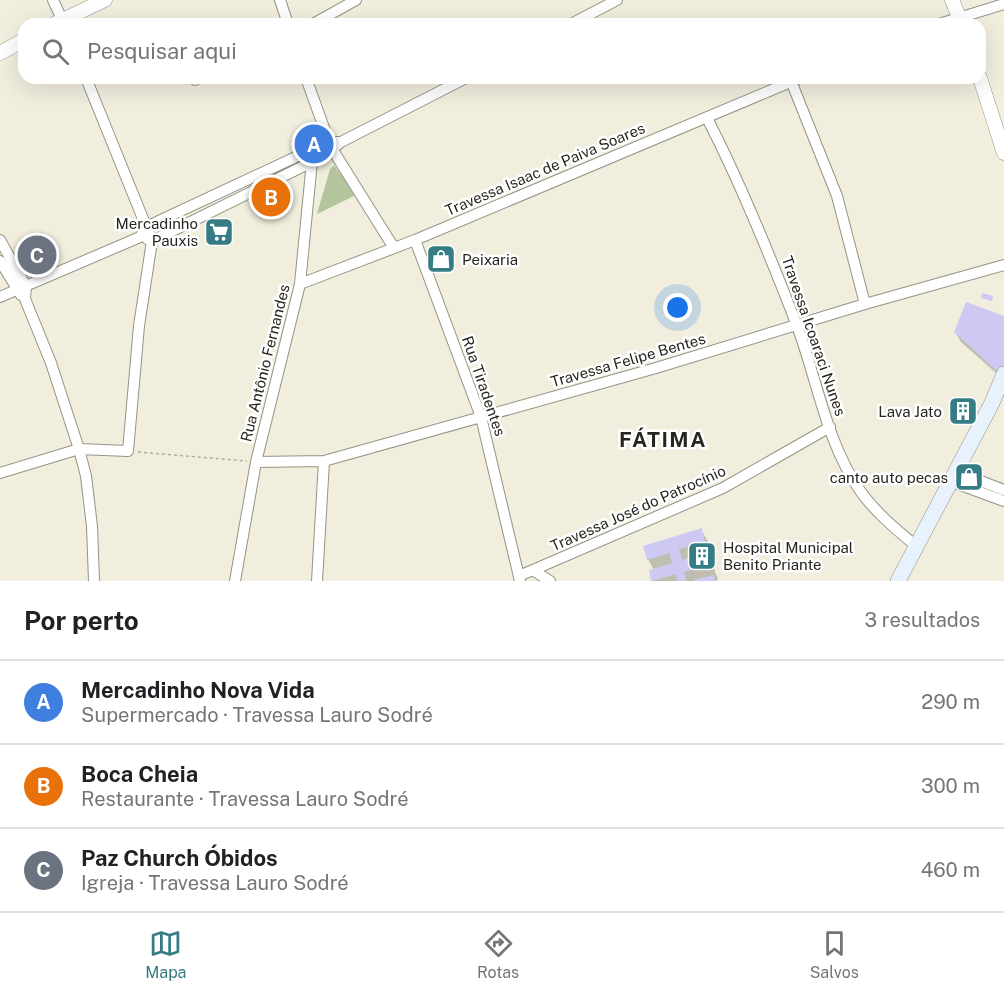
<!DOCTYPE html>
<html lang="pt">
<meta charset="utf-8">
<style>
body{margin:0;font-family:"Public Sans",sans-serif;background:#f2f2f2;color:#202124}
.you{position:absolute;left:678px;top:308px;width:21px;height:21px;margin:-15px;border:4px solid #fff;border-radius:50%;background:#1a73e8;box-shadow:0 0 0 9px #1a73e833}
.badge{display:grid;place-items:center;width:39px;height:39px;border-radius:50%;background:#357c85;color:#fff;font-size:20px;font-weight:700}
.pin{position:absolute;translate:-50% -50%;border:3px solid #fff;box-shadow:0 2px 6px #0006}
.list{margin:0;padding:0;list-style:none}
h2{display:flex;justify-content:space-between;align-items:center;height:78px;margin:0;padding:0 24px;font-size:26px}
h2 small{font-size:20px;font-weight:400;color:#757577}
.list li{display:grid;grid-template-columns:39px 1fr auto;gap:18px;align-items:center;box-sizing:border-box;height:84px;padding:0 24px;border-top:2px solid #e0e0e0}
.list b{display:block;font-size:22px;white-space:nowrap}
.list p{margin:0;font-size:20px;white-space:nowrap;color:#757577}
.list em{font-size:20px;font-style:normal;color:#757577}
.icon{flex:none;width:33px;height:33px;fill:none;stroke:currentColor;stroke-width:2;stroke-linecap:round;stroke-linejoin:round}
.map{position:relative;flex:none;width:1004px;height:581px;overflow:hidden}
.search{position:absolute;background:#fff;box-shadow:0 6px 24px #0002;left:18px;right:18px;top:18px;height:66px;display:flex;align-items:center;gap:15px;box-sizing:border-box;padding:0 21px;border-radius:18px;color:#757577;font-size:22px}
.sheet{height:330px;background:#fff}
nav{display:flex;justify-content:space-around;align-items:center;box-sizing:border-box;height:84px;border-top:2px solid #e0e0e0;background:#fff;font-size:16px;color:#757577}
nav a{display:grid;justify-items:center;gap:3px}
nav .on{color:#357c85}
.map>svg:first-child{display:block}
.green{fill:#b4c59e}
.shadow{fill:#0003}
.building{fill:#cdc9f3}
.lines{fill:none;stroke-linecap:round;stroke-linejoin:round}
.minor-casing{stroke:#969384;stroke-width:12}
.tertiary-casing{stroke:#969384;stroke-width:15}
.secondary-casing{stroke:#969384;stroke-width:16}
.path{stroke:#afada0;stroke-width:1.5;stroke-dasharray:3 3;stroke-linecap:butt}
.minor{stroke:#fff;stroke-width:10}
.tertiary{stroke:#fff;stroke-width:14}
.secondary{stroke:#e8f2fc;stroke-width:15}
.labels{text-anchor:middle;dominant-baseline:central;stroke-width:5;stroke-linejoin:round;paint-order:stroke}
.street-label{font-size:15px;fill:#27251f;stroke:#fff}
.poi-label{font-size:15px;fill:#27251f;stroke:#fff;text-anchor:end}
.district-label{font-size:21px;font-weight:bold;letter-spacing:1.5px;fill:#27251f;stroke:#fff}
</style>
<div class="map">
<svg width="1004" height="581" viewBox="0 0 1004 581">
<rect width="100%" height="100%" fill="#f1eede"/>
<path class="green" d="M 334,165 L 356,195 L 317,214 L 330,169 Z"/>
<path class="shadow" d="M 44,241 L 58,273 L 38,282 L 34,276 Z
M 1004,317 L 1004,380 L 961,342 L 955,332 Z
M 950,411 L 977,412 L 980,417 L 976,425 L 953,415 Z
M 701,530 L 709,543 L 712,556 L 709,557 L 718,579 L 716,581 L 652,581 L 650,571 L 654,570 L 648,559 Z"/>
<path class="building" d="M 41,232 L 55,266 L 33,277 L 18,244 Z
M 982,293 L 993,296 L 992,301 L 981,298 Z
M 966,302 L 1004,316 L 1004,367 L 1001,375 L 954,332 Z
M 953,401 L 978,411 L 974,422 L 949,411 Z
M 702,528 L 705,542 L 679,549 L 682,560 L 708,552 L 711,565 L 684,572 L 686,581 L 677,581 L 676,574 L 651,581 L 649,570 L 672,563 L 669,553 L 647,560 L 643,546 Z
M 714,575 L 715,581 L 694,581 L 694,580 Z"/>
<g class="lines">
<g class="minor-casing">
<path id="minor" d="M 53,0 L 64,24
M 280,0 L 288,24
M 313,24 L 356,0
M 571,24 L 617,0
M 939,24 L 1004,4
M 306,78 L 331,147 L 394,248
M 195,80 L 199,78
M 791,81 L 837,196 L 865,304
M 707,118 C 741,184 769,253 796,323 C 817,378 826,443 861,492 C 876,513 897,530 916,546
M 147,239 L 152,241 L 324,156 L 341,142 L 466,78
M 0,240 L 26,286 L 25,299 L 51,363 L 79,449 L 86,476 L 92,526 L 94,581
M 415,240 L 481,417 L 520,581
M 0,261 L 21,295
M 300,284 L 415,240 L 800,78
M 0,297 L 140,237 L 146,227 L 328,142 L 341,142
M 256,462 L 324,461 L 656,368 L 865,304 L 1004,265
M 955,471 L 1004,490
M 0,473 L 79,449 L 128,451 L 139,326 L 152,241 L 86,78
M 950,481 L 1004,501
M 534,571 L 550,581
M 519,576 L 723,488 L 830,427
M 235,581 L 256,462 L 300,284 L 313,151
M 317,581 L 324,461"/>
</g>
<g class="tertiary-casing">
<path id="tertiary" d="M 952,0 L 962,24
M 54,24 L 105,0
M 0,53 L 24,40
M 980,78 L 1004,153"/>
</g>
<g class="secondary-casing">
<path id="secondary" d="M 898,581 L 992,403 L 1004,374"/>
</g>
<path class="path" d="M 138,452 L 247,461"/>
<use href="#minor" class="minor"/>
<use href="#tertiary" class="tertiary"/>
<use href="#secondary" class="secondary"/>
</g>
<defs>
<g id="supermarket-square" transform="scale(1.5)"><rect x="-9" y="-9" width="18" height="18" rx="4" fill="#357c85" stroke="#fff"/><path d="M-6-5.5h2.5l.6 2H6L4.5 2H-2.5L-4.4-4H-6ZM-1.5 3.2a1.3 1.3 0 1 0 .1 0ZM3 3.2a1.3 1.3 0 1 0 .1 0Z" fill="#fff"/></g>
<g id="shop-square" transform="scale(1.5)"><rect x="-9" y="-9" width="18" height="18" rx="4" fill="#357c85" stroke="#fff"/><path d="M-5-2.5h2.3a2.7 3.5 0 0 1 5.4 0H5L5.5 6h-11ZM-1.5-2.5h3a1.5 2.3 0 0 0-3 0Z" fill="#fff"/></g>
<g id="building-square" transform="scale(1.5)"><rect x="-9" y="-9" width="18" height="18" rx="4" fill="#357c85" stroke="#fff"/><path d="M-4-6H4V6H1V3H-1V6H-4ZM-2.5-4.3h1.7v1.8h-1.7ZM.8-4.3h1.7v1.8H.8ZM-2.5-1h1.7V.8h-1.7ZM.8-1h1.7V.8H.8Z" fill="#fff"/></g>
</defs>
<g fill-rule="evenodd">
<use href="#supermarket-square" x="219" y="232"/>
<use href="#shop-square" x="441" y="259"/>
<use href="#building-square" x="963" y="411"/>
<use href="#shop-square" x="969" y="477"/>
<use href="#building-square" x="702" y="556"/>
</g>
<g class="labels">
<g class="street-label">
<text transform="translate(545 169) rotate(-23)">Travessa Isaac de Paiva Soares</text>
<text transform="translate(814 336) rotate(71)">Travessa Icoaraci Nunes</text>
<text transform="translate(628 360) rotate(-16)">Travessa Felipe Bentes</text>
<text transform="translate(265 363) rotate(-76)">Rua Antônio Fernandes</text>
<text transform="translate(484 386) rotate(71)">Rua Tiradentes</text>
<text transform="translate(638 508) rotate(-24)">Travessa José do Patrocínio</text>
</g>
<g class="poi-label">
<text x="198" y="223">Mercadinho<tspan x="198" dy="17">Pauxis</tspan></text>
<text x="462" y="259" text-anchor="start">Peixaria</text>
<text x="942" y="411">Lava Jato</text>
<text x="948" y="477">canto auto pecas</text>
<text x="723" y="547" text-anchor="start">Hospital Municipal<tspan x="723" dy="17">Benito Priante</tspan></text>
</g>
<g class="district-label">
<text x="663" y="439">FÁTIMA</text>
</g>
</g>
</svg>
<div class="you"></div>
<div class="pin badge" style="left:314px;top:144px;background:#3f7fe0">A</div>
<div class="pin badge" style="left:271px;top:197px;background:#e8710a">B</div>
<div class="pin badge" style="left:37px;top:255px;background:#6b7280">C</div>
<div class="search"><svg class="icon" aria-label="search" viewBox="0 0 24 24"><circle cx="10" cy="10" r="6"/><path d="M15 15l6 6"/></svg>Pesquisar aqui</div>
</div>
<section class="sheet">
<h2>Por perto<small>3 resultados</small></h2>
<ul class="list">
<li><span class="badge" style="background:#3f7fe0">A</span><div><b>Mercadinho Nova Vida</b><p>Supermercado · Travessa Lauro Sodré</p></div><em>290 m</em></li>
<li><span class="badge" style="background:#e8710a">B</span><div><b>Boca Cheia</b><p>Restaurante · Travessa Lauro Sodré</p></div><em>300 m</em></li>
<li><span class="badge" style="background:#6b7280">C</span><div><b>Paz Church Óbidos</b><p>Igreja · Travessa Lauro Sodré</p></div><em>460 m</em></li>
</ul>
</section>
<nav>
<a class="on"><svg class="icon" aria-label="map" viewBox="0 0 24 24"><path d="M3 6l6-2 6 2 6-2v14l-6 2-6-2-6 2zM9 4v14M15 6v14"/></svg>Mapa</a>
<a><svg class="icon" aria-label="directions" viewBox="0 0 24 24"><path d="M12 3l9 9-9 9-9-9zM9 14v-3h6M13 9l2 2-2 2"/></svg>Rotas</a>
<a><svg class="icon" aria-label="saved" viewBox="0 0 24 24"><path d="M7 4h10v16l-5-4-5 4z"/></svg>Salvos</a>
</nav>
